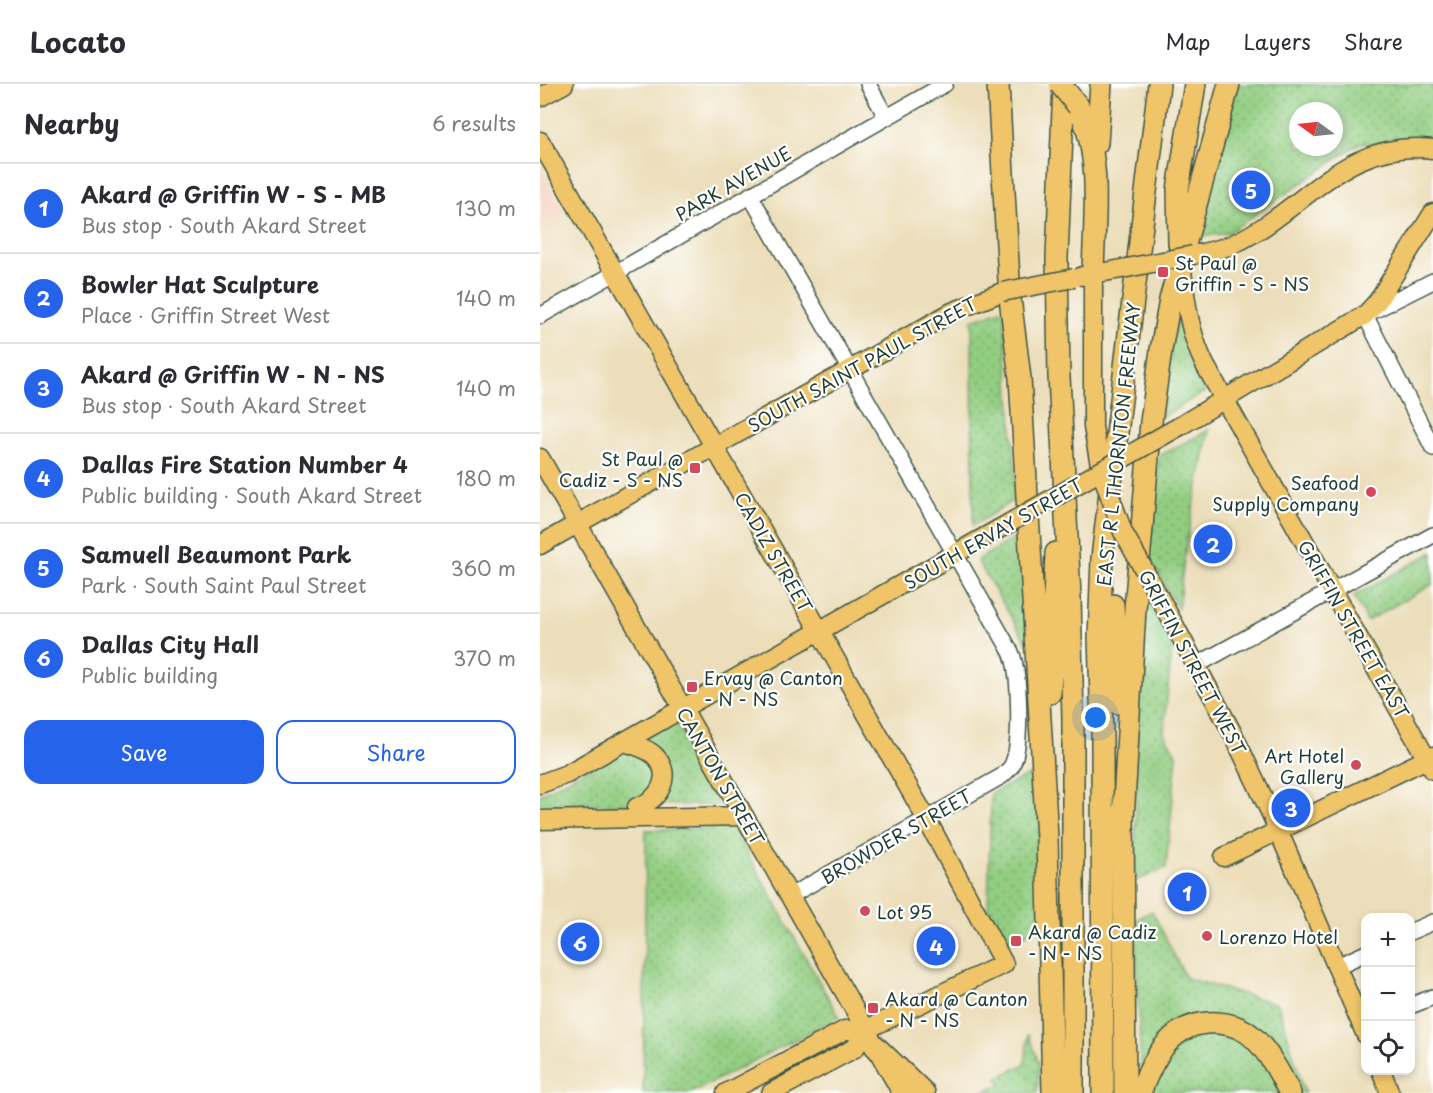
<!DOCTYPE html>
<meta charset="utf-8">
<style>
body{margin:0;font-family:"Playpen Sans",sans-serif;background:#f7f7f7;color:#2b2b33}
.controls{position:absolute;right:18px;bottom:18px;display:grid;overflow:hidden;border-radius:12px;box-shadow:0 3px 9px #0003}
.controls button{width:54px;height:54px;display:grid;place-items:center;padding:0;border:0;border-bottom:2px solid #e1e1e2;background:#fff;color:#2b2b33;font:30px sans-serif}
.compass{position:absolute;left:749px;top:18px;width:54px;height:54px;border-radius:50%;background:#fff;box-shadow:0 3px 9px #0003;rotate:285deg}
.you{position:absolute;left:556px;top:634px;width:21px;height:21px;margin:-15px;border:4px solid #fff;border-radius:50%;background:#1a73e8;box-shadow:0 0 0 9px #1a73e833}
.badge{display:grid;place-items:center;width:39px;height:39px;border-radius:50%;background:#2563eb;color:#fff;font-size:20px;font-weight:700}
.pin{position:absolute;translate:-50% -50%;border:3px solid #fff;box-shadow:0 2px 6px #0006}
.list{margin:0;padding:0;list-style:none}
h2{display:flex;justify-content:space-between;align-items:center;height:78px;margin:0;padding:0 24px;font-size:26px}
h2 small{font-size:20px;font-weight:400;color:#7c7c81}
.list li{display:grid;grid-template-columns:39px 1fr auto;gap:18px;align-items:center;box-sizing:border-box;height:90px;padding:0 24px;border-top:2px solid #e1e1e2}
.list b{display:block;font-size:22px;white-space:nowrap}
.list p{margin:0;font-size:20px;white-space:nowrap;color:#7c7c81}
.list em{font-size:20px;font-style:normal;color:#7c7c81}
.actions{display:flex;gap:12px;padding:18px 24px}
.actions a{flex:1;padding:14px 0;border:2px solid #2563eb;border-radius:18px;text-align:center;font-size:21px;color:#2563eb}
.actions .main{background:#2563eb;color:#fff}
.icon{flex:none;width:33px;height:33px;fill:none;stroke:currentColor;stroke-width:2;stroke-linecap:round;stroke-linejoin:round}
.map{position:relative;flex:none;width:893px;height:1009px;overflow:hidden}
header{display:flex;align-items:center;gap:36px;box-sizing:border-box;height:84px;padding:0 30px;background:#fff;border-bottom:2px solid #e1e1e2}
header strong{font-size:28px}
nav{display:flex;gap:33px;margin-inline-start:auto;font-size:21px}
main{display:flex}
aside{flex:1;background:#fff}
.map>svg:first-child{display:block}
.built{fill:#f6d2c3}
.grass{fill:url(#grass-dots);stroke:#58855a;stroke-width:1.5;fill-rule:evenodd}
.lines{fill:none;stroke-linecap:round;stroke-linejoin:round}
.minor-casing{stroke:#3e5548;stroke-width:18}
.major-casing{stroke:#3e5548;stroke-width:21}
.highway-casing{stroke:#3e5548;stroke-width:24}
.minor{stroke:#fff;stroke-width:15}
.major{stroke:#f0c469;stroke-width:18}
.highway{stroke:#f0c469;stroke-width:21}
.major-bridge-casing{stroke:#3e5548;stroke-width:21;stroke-linecap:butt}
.highway-bridge-casing{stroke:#3e5548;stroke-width:24;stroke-linecap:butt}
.major-bridge{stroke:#f0c469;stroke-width:18}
.highway-bridge{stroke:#f0c469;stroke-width:21}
.poi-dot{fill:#d1495b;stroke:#fff;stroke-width:2}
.labels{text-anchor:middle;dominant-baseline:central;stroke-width:4.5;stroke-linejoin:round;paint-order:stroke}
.street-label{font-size:18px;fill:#1f3d34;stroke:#fff}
.poi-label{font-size:18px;fill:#1f3d34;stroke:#fff;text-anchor:start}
</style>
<header>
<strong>Locato</strong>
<nav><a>Map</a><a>Layers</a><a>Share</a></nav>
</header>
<main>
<aside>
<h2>Nearby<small>6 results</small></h2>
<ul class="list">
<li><span class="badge">1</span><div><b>Akard @ Griffin W - S - MB</b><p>Bus stop · South Akard Street</p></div><em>130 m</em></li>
<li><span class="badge">2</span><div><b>Bowler Hat Sculpture</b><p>Place · Griffin Street West</p></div><em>140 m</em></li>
<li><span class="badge">3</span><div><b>Akard @ Griffin W - N - NS</b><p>Bus stop · South Akard Street</p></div><em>140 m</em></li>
<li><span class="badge">4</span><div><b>Dallas Fire Station Number 4</b><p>Public building · South Akard Street</p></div><em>180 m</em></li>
<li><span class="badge">5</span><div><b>Samuell Beaumont Park</b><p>Park · South Saint Paul Street</p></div><em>360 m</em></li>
<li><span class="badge">6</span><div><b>Dallas City Hall</b><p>Public building</p></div><em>370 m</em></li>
</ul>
<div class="actions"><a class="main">Save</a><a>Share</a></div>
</aside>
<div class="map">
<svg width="893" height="1009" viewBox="0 0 893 1009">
<defs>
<pattern id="grass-dots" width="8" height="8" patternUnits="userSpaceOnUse" patternTransform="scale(1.5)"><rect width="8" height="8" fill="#92cd81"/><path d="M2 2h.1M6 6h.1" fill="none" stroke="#77a86a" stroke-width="1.8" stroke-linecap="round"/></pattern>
</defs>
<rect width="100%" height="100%" fill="#fff"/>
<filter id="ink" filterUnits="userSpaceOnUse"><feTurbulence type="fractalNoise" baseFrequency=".0167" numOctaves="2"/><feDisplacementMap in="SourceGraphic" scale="12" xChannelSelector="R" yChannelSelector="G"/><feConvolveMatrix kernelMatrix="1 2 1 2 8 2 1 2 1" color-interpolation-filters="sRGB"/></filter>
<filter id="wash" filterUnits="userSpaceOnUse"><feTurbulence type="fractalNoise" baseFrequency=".008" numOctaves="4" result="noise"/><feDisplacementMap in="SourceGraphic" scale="24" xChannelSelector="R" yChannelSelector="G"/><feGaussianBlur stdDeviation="1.35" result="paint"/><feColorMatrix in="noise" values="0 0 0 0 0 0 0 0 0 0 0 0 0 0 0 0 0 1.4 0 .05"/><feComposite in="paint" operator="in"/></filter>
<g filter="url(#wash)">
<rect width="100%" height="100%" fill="#ecdeba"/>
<path class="built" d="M 0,86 L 25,129 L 0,142 Z"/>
<path class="grass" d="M 697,0 L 893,0 L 893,61 L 820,59 L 688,149 L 660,153 ZM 758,27 L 794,27 L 794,63 L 758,63 Z
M 464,225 L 477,414 L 433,442 L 432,236 Z
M 639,231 L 645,263 L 668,306 L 622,333 L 632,255 Z
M 669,346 L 646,461 L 638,525 L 609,473 L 619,372 Z
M 483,449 L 489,563 L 437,476 Z
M 893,468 L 893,500 L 827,537 L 814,512 Z
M 606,512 L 632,559 L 624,649 L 637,672 L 626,784 L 595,797 L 597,640 Z
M 135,638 L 187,721 L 0,720 L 0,710 Z
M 500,686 L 499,844 L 469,858 L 448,828 L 451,709 Z
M 193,744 L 299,933 L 151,1009 L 103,1009 L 106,746 Z
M 612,827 L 646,894 L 738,920 L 765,1009 L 602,1009 L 595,836 Z
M 488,950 L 499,979 L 497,1009 L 438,1009 L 462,1000 L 457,994 L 485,980 Z"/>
</g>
<g filter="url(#ink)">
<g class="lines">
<g class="minor-casing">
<path id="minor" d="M 328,0 L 346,33
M 210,111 L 471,568 C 480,588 482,661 472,681 C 470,685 465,689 462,692 L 250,812
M 893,197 L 825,231 L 893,364
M 0,232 L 405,0
M 657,581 L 893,451
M 870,848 L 893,838
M 795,883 L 826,869
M 870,922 L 893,913"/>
</g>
<g class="major-casing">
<path id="major" d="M 0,13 L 24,0
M 0,57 L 386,734 L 464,880 L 327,945 L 305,946 L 186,1009
M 653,171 C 667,168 680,166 693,160 C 765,127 803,54 893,65
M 642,186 C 646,220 650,251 665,281 L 893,686
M 553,190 L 553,343 L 561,387
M 542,192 L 582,185
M 640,342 L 825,231 L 837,218 L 893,129
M 0,374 L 362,1009
M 0,461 L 412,228 L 462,208
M 623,520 L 693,650 L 732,732 L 826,951
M 84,658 C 94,661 107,664 115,672 C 134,691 119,717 97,723
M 0,700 L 27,690 L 457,446
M 0,736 L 204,732
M 684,773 L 893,672
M 841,986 L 850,1009
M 231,1009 L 315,964 L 327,945"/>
</g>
<g class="highway-casing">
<path id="highway" d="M 458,0 L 470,214 L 480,294 L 507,754 L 513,1009
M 524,0 L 517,174 L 519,292 L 530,513 L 533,636 L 533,1009
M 538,22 C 563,73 554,135 553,190
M 557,59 L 561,0
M 639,160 L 638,106 L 655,0
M 573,521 L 577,619
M 510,609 L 516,469
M 583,725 L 585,1009
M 583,737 L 595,525 L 611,338 L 621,266 L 630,216 L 689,0
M 335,962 L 384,1009
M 563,1009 L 562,646 L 559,554 L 562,474 L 619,0
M 600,1009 C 614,972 632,936 678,939 C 692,940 705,945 715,955 C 730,970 740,990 750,1009"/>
</g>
<use href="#minor" class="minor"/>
<use href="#major" class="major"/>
<use href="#highway" class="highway"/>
<g class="major-bridge-casing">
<path id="major-bridge" d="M 582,185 L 653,171
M 462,208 L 534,194
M 561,387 L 583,448 L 623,520
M 457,446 L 640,342"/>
</g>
<g class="highway-bridge-casing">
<path id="highway-bridge" d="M 520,0 L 538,22"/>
</g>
<use href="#major-bridge" class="major-bridge"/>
<use href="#highway-bridge" class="highway-bridge"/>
</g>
</g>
<g class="poi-dot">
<rect x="617" y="182" width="12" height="12" rx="3"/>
<rect x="149" y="378" width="12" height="12" rx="3"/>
<circle cx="831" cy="408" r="6"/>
<rect x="146" y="597" width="12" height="12" rx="3"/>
<circle cx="816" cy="681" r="6"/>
<circle cx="325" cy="827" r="6"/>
<circle cx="667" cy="852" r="6"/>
<rect x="470" y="851" width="12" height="12" rx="3"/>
<rect x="327" y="918" width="12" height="12" rx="3"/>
</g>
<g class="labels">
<g class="street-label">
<text transform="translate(193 99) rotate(-30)">PARK AVENUE</text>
<text transform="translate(322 280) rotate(-29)">SOUTH SAINT PAUL STREET</text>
<text transform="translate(578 360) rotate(-84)">EAST R L THORNTON FREEWAY</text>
<text transform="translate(453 449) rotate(-30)">SOUTH ERVAY STREET</text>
<text transform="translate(234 468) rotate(60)">CADIZ STREET</text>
<text transform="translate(814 545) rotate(60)">GRIFFIN STREET EAST</text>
<text transform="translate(653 578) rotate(62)">GRIFFIN STREET WEST</text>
<text transform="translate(181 692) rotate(60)">CANTON STREET</text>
<text transform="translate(356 752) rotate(-30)">BROWDER STREET</text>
</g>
<g class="poi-label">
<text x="635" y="178">St Paul @<tspan x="635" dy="21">Griffin - S - NS</tspan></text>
<text x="143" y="374" text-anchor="end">St Paul @<tspan x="143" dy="21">Cadiz - S - NS</tspan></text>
<text x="819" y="398" text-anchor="end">Seafood<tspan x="819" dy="21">Supply Company</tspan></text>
<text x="164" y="593">Ervay @ Canton<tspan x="164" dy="21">- N - NS</tspan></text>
<text x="804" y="671" text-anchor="end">Art Hotel<tspan x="804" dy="21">Gallery</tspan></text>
<text x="337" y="827">Lot 95</text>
<text x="488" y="847">Akard @ Cadiz<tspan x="488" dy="21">- N - NS</tspan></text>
<text x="679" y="852">Lorenzo Hotel</text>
<text x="345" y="914">Akard @ Canton<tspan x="345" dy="21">- N - NS</tspan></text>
</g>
</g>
</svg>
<div class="controls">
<button>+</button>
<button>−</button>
<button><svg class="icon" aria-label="locate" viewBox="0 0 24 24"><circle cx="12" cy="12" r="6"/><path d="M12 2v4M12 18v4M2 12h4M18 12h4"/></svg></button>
</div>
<svg class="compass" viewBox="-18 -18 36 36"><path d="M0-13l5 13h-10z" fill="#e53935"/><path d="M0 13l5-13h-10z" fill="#7c7c81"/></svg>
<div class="you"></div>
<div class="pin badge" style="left:647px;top:808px">1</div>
<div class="pin badge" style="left:673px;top:460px">2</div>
<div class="pin badge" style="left:751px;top:724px">3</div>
<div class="pin badge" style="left:396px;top:862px">4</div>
<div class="pin badge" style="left:711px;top:106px">5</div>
<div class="pin badge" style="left:40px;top:858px">6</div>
</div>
</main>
